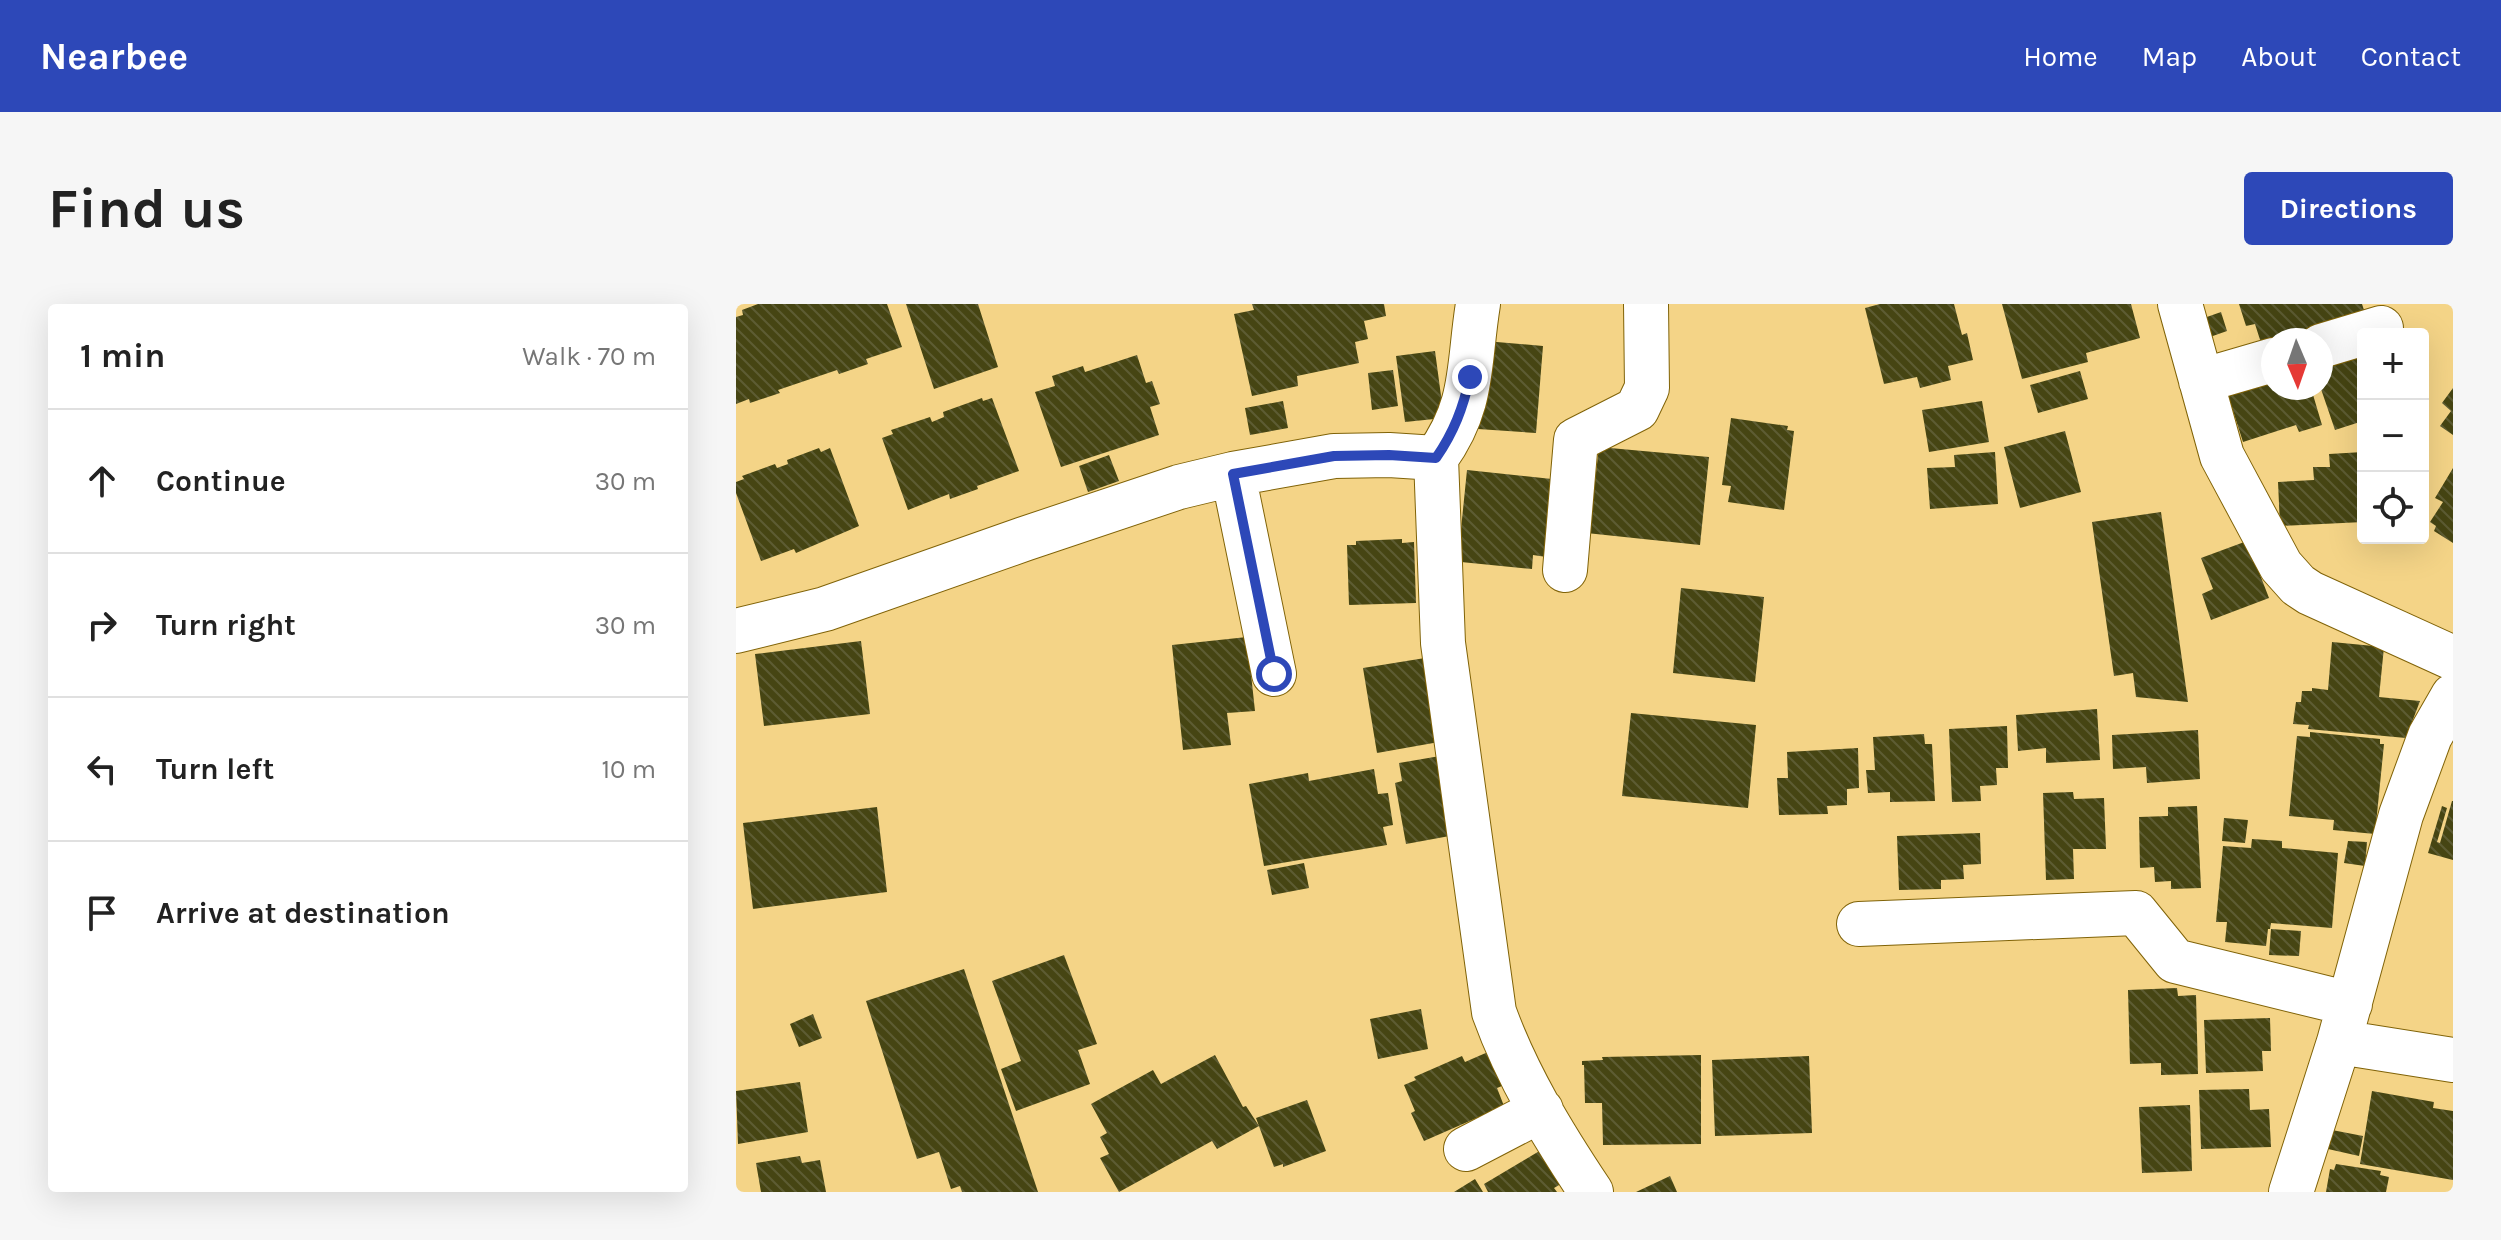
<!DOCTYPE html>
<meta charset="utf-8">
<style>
body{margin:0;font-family:Karla,sans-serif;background:#f6f6f6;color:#222}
.controls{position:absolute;right:24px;top:24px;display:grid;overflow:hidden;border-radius:8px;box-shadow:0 8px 32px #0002}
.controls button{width:72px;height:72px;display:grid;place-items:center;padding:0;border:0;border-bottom:2px solid #e0e0e0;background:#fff;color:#222;font:40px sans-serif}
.compass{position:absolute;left:1525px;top:24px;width:72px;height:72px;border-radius:50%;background:#fff;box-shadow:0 8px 32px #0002;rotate:178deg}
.stop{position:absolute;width:24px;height:24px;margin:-18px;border:6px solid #2d48b8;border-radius:50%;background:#fff}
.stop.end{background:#2d48b8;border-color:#fff;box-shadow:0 2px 8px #0008}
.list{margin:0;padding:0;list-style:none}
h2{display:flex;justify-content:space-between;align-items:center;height:104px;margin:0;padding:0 32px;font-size:34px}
h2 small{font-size:26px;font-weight:400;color:#767676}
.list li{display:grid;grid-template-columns:52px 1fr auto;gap:24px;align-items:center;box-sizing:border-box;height:144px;padding:0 32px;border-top:2px solid #e0e0e0}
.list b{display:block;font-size:30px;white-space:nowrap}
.list em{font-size:26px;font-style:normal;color:#767676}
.icon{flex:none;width:44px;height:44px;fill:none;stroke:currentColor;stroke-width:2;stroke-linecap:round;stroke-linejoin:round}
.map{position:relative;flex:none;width:1717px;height:888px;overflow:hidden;border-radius:8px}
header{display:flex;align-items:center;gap:48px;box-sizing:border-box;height:112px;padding:0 40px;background:#2d48b8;color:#fff}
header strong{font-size:38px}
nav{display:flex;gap:44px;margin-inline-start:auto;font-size:28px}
.intro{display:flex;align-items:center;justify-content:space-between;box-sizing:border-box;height:192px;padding:0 48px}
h1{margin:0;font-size:56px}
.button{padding:20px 36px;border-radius:8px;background:#2d48b8;color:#fff;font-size:28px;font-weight:700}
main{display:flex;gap:48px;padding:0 48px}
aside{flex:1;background:#fff;border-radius:8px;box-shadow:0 8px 32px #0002}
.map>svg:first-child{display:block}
.building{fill:url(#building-back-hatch)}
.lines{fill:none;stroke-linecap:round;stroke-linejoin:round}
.minor-casing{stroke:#806308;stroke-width:46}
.minor{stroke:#fff;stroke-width:44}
.route{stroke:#2d48b8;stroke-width:10}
</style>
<header>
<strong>Nearbee</strong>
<nav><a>Home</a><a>Map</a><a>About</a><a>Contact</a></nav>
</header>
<div class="intro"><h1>Find us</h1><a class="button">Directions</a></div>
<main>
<aside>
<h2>1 min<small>Walk · 70 m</small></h2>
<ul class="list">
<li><svg class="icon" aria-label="ahead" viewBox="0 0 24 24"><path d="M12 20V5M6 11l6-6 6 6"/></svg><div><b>Continue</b></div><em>30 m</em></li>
<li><svg class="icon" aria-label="right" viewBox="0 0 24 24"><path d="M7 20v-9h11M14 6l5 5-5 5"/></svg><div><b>Turn right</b></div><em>30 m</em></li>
<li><svg class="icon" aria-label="left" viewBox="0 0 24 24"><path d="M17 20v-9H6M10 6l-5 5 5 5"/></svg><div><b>Turn left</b></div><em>10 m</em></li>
<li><svg class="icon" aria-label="arrive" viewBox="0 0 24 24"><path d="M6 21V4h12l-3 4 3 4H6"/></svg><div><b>Arrive at destination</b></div></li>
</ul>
</aside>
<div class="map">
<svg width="1717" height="888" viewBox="0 0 1717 888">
<defs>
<pattern id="building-back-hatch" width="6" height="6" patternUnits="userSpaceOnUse" patternTransform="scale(2)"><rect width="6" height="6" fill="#464513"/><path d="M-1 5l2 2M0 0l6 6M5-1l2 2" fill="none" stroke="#5d5c33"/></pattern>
</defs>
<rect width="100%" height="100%" fill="#f4d487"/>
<path class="building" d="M 22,0 L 151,0 L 166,43 L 130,55 L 132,60 L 103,70 L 101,66 L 42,86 L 44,89 L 14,99 L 13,95 L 0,100 L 0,13 L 7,11 L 6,6 Z
M 170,0 L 242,0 L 262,63 L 198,85 Z
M 516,0 L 648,0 L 650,12 L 628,17 L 632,35 L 619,38 L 623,59 L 561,72 L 562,82 L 516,92 L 498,10 L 518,6 Z
M 1144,0 L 1218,0 L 1226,31 L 1231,29 L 1237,56 L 1212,62 L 1215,76 L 1184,84 L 1181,73 L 1148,80 L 1129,4 Z
M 1266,0 L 1395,0 L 1404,34 L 1350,49 L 1352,58 L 1286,75 Z
M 1503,0 L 1626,0 L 1630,12 L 1578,23 L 1526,42 L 1519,20 L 1510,22 Z
M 1485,8 L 1491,27 L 1474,33 L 1468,14 Z
M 749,37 L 807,42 L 800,129 L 742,125 Z
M 1627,44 L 1627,117 L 1599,126 L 1585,85 L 1585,58 Z
M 699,47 L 708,114 L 669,118 L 660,52 Z
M 401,51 L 410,79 L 416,77 L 424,100 L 414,103 L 423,131 L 325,163 L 299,88 L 319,82 L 316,72 L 347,62 L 349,68 Z
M 657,66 L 662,102 L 636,106 L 632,69 Z
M 1344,67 L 1352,95 L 1302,109 L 1294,81 Z
M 1537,68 L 1537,84 L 1575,84 L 1586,121 L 1563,128 L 1560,121 L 1507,138 L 1489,82 Z
M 1717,84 L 1717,131 L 1704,122 L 1715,107 L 1706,99 Z
M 246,94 L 247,97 L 256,94 L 283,167 L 241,182 L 242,185 L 214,195 L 213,190 L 172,206 L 146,134 L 157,130 L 155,126 L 194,113 L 196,118 L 208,113 L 207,108 Z
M 547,97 L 552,124 L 514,131 L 509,104 Z
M 1246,97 L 1253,138 L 1193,148 L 1186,106 Z
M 995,114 L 1052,122 L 1051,126 L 1058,127 L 1048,206 L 992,198 L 995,182 L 986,181 Z
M 1329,127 L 1345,188 L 1284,204 L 1268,143 Z
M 863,143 L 973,153 L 964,241 L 841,228 L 846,185 L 858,186 Z
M 83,144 L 85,148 L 94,144 L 123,222 L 60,249 L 58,245 L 25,257 L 0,189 L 0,178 L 8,175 L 6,172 L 39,160 L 41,164 L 52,160 L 51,156 Z
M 1259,148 L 1262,200 L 1194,205 L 1191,164 L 1219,163 L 1218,151 Z
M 1627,148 L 1627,218 L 1544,222 L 1542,178 L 1578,176 L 1577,163 L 1594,163 L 1593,150 Z
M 373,151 L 383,177 L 352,188 L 343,162 Z
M 1717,164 L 1717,239 L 1698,227 L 1700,222 L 1694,218 L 1707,198 L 1699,194 Z
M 731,166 L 825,176 L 817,254 L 797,251 L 796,265 L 725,258 L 726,245 L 723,245 Z
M 1425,208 L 1452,398 L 1400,393 L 1397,369 L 1378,372 L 1356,218 Z
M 666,235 L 666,239 L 678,238 L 680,299 L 613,301 L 611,241 L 620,241 L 620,237 Z
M 1511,237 L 1533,294 L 1475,316 L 1466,290 L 1477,285 L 1465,254 Z
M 945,284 L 1028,293 L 1019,378 L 937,369 Z
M 511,333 L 519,407 L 491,409 L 495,441 L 447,446 L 436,341 Z
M 125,337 L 134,410 L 28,422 L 19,350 Z
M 1596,338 L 1648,343 L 1643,393 L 1684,397 L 1670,434 L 1572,425 L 1573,421 L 1557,420 L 1560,398 L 1565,398 L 1566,387 L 1576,387 L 1576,384 L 1592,386 Z
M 689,354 L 703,438 L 641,449 L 627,364 Z
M 1361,405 L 1364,456 L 1310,459 L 1310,444 L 1282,447 L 1280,411 Z
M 895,409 L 1020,421 L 1012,504 L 886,492 Z
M 1271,422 L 1272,464 L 1260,464 L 1261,481 L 1244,482 L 1245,497 L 1216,498 L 1213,425 Z
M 1462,426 L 1464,475 L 1411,479 L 1410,463 L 1377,465 L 1376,431 Z
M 1574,428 L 1644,435 L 1644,440 L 1648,440 L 1639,530 L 1597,526 L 1598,516 L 1553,512 L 1561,432 L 1574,433 Z
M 1188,430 L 1189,440 L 1196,440 L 1199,497 L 1154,498 L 1154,488 L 1132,489 L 1130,466 L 1139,466 L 1137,433 Z
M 1122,444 L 1123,484 L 1111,485 L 1111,501 L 1091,502 L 1092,510 L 1043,511 L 1041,474 L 1052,474 L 1051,448 Z
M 704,452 L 719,531 L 670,540 L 659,479 L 666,477 L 663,459 Z
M 638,465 L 642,490 L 652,489 L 657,521 L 647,523 L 651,541 L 528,562 L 513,480 L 572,469 L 573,477 Z
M 1337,488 L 1338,495 L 1368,494 L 1370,545 L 1337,545 L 1338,575 L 1310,576 L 1307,489 Z
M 1716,497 L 1717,497 L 1717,556 L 1692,549 L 1706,502 L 1711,504 L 1701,538 L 1704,539 Z
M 1461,502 L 1465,584 L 1435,585 L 1435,577 L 1419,578 L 1418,563 L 1404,564 L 1403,513 L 1432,512 L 1432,503 Z
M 141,503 L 151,588 L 17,605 L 7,519 Z
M 1488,514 L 1512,516 L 1509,539 L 1486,537 Z
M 1244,529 L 1245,560 L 1227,561 L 1228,575 L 1205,576 L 1205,585 L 1163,586 L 1161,532 Z
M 1516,535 L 1546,537 L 1546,544 L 1602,549 L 1596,624 L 1535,619 L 1534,625 L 1532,625 L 1530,642 L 1489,638 L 1491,618 L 1480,618 L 1487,542 L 1515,544 Z
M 1612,537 L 1631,538 L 1629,562 L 1608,559 Z
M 568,559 L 573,584 L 536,591 L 531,566 Z
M 1535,625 L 1565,627 L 1563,652 L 1533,651 Z
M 328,651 L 361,740 L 342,746 L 354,780 L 280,807 L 265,765 L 285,757 L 256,677 Z
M 228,665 L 302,888 L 226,888 L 224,882 L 215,885 L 203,848 L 181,855 L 130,697 Z
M 1441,684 L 1442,692 L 1460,691 L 1462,770 L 1425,771 L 1425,759 L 1394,760 L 1392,686 Z
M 685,705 L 692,745 L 642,755 L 634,715 Z
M 77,710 L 86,734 L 63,743 L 54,720 Z
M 1534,714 L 1535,747 L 1526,747 L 1527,767 L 1470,769 L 1468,716 Z
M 752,748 L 766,782 L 761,784 L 768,802 L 688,837 L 675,809 L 679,807 L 668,781 L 680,776 L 678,773 L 726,752 L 729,758 Z
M 479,751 L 507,803 L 510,802 L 523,822 L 481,845 L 476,837 L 383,888 L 364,854 L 373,850 L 364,833 L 371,829 L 355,800 L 417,766 L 425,780 Z
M 965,751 L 965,840 L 867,841 L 866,799 L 849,799 L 848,761 L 846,761 L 846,757 L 867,756 L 866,753 Z
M 1073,752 L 1076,829 L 979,832 L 976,756 Z
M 64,778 L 72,828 L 2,840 L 0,787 Z
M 1513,785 L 1514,806 L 1533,805 L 1535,843 L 1465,845 L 1463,786 Z
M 1636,787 L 1698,798 L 1697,804 L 1717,807 L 1717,876 L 1624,860 Z
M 571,796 L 590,847 L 547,863 L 547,860 L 538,863 L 520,814 Z
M 1454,801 L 1456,867 L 1406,869 L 1403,803 Z
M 1596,826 L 1627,832 L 1623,852 L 1592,845 Z
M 810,843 L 830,877 L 818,884 L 821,888 L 752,888 L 748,880 Z
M 64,852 L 66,859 L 84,856 L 90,888 L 25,888 L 20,859 Z
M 1600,860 L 1645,867 L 1644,871 L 1653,873 L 1650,888 L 1590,888 L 1594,865 L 1598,866 Z
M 934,872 L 941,888 L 900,888 Z
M 739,875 L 747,888 L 718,888 Z"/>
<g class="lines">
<g class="minor-casing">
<path id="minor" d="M 742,0 C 732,61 739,100 700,154 L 707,339 L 758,708 C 781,772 817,831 855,888
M 1444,0 L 1486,152 L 1545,262 L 1562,281 L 1574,289 L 1717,354
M 1585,42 L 1645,24
M 1465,77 L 1537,56
M 497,170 L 538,370
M 829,266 L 840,136 L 901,105 L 911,84 L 910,0
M 0,327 L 89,305 L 288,235 L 443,183 L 497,170 L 598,152 L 653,151 L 700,154
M 1123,620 L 1400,609 L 1439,657 L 1614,700
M 1603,738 L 1717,756
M 730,845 L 805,806
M 1555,888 L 1603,738 L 1665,511 L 1694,432 L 1717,392"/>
</g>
<use href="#minor" class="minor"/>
</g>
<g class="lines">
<path class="route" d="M 538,370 L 497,170 L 598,152 L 653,151 L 700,154 C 718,128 727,104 734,73"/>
</g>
</svg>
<div class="controls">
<button>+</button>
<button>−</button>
<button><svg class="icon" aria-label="locate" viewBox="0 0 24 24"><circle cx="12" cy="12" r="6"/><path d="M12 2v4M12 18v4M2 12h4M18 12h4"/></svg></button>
</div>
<svg class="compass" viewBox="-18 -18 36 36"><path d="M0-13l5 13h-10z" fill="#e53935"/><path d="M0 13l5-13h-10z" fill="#767676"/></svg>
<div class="stop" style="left:538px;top:370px"></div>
<div class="stop end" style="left:734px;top:73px"></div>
</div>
</main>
